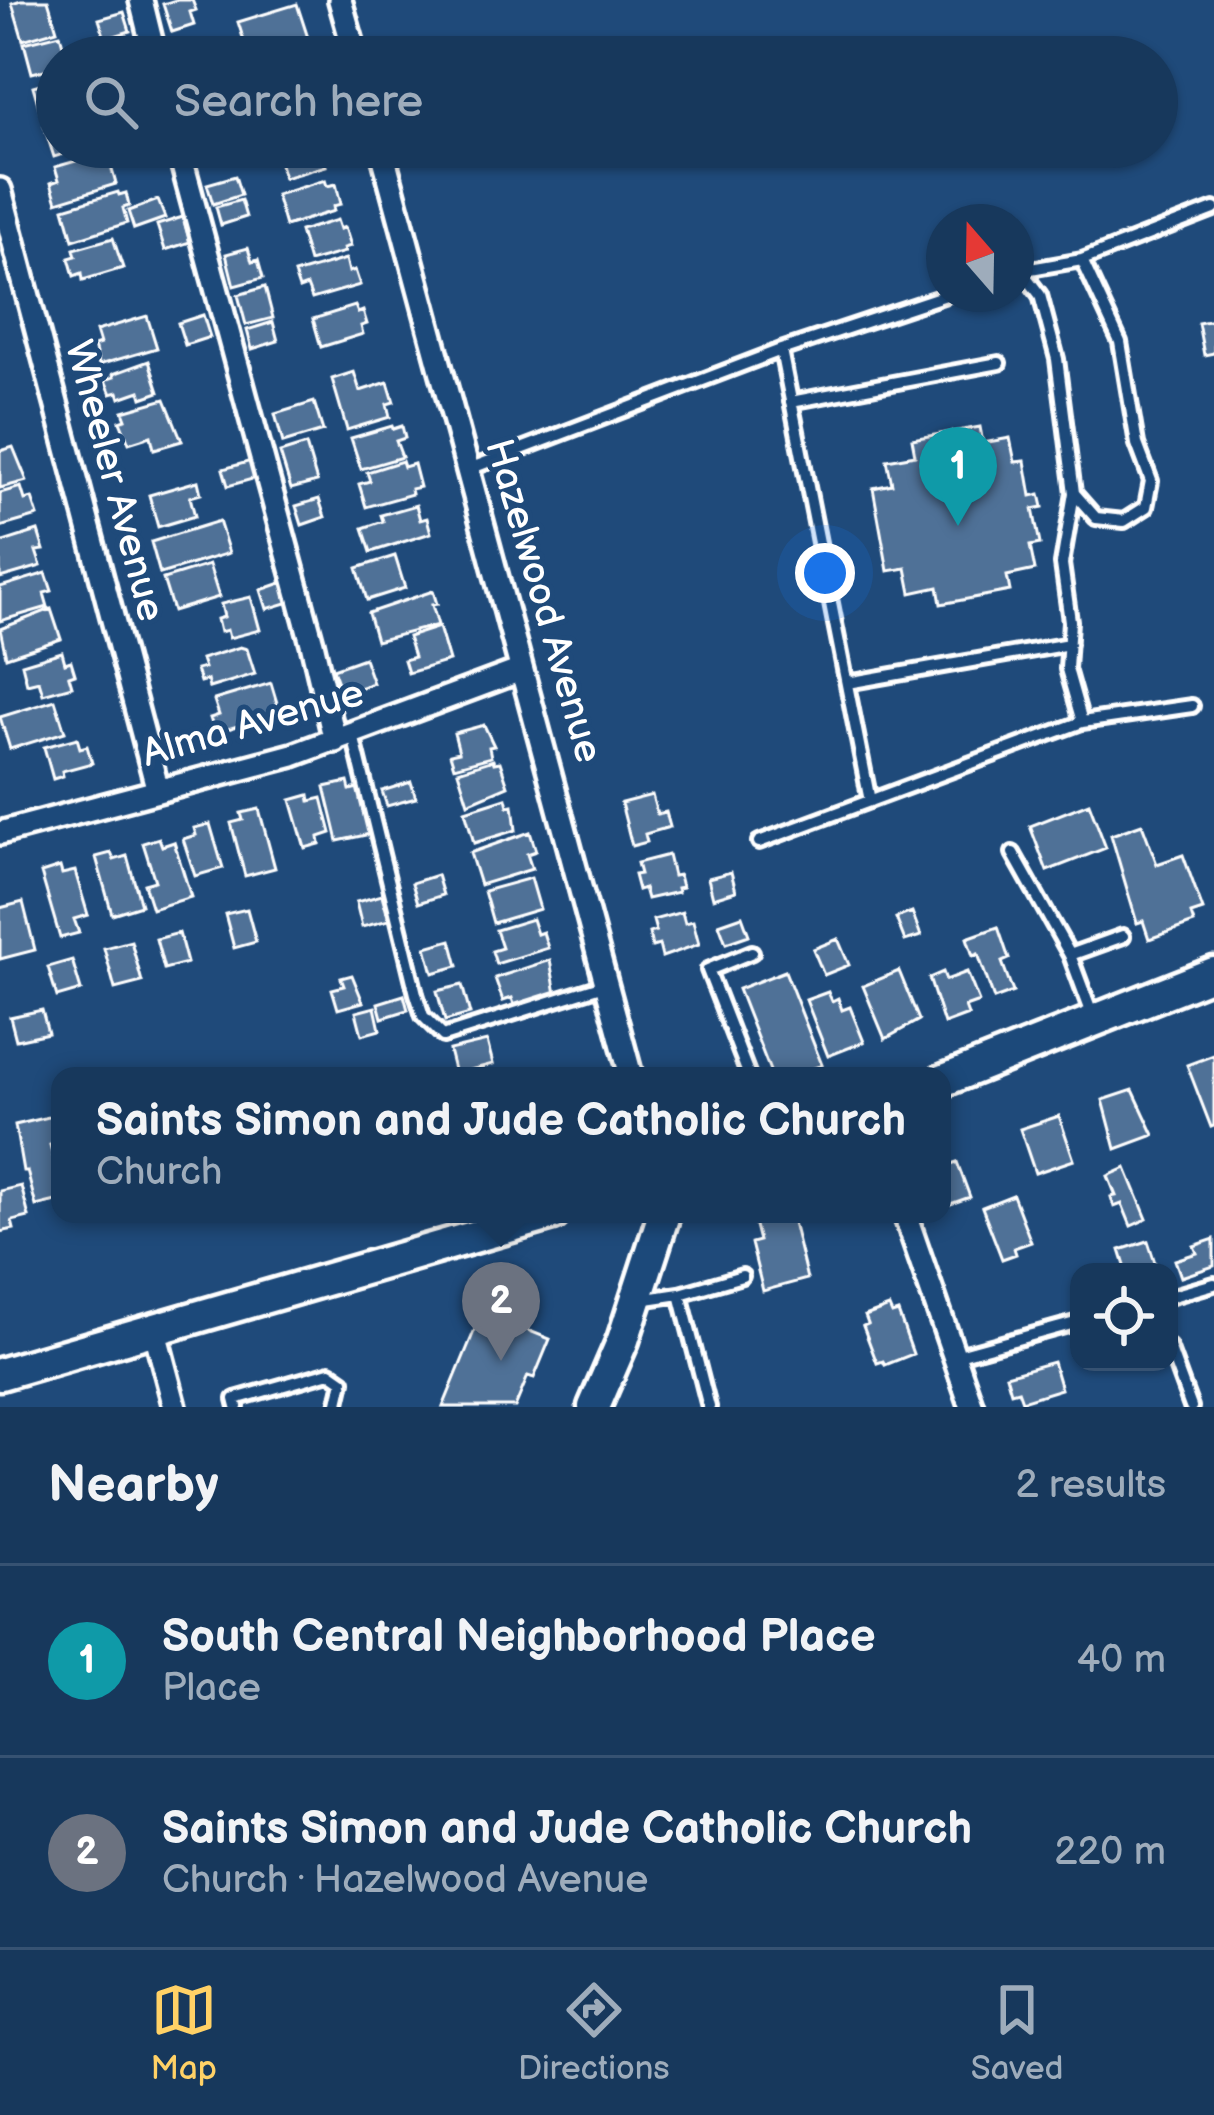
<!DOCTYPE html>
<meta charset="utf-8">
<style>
body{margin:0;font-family:"Balsamiq Sans",sans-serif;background:#244365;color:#f1f3f6}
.controls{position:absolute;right:36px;bottom:36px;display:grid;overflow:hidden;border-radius:24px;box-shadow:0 3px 9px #0004}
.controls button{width:108px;height:108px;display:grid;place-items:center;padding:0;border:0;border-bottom:3px solid #365272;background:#17385c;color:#f1f3f6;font:60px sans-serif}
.compass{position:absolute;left:926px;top:204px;width:108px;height:108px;border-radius:50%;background:#17385c;box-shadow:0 3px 9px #0004;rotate:340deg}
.you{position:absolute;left:825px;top:573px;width:42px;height:42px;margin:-30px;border:9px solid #fff;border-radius:50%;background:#1a73e8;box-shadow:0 0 0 18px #1a73e833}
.badge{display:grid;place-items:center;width:78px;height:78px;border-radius:50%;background:#ffd166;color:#fff;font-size:39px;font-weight:700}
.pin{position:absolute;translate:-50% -99px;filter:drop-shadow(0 3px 6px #0008)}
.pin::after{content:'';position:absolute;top:63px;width:42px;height:36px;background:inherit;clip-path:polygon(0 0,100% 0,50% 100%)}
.popup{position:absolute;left:51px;top:1067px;width:900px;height:156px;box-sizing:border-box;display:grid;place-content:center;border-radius:24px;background:#17385c;filter:drop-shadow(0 3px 9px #0005);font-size:39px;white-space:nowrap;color:#9eacbb}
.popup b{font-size:45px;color:#f1f3f6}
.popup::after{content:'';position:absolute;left:50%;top:100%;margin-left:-24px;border:24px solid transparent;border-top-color:#17385c}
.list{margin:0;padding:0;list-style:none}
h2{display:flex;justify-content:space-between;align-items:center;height:156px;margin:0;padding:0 48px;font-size:51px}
h2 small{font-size:39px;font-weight:400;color:#9eacbb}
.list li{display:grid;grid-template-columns:78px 1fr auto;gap:36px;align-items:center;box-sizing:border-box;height:192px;padding:0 48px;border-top:3px solid #365272}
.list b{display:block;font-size:45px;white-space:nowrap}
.list p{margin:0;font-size:39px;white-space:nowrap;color:#9eacbb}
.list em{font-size:39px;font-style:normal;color:#9eacbb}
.icon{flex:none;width:66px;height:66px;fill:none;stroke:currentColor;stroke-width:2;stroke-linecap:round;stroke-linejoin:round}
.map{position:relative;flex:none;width:1214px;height:1407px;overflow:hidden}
.search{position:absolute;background:#17385c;box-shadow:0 3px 9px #0004;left:36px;right:36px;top:36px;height:132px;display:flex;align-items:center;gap:30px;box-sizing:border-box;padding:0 42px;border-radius:66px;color:#9eacbb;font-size:45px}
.sheet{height:540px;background:#17385c}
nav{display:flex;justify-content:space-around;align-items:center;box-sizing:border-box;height:168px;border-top:3px solid #365272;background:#17385c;font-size:33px;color:#9eacbb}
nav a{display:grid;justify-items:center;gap:6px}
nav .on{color:#ffd166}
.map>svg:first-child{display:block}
.building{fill:#507197;stroke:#fff;stroke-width:3}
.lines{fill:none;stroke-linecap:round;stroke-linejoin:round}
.lane-casing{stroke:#fff;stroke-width:20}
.street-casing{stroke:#fff;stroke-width:30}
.secondary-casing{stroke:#fff;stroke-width:39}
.lane{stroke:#1f4a7a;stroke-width:10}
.street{stroke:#1f4a7a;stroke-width:21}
.secondary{stroke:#1f4a7a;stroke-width:30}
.labels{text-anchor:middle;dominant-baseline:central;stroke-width:10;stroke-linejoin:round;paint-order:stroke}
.street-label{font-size:39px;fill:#fff;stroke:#1f4a7a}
</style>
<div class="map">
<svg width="1214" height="1407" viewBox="0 0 1214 1407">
<rect width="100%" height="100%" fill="#1f4a7a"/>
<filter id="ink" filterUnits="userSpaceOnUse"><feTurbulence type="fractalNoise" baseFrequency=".00833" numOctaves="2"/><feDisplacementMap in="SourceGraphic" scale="24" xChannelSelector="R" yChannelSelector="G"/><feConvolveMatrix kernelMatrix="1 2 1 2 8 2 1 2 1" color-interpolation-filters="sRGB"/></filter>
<g filter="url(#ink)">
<path class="building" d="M 21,0 L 48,0 L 57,30 L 23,40 L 12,3 Z
M 176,0 L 192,0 L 196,10 L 190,12 L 194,25 L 172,32 L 163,4 Z
M 297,4 L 309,41 L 249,57 L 238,22 Z
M 124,12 L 130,31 L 105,39 L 99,19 Z
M 60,34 L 66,57 L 57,57 L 57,67 L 32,73 L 24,43 Z
M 57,79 L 57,109 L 41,114 L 33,86 Z
M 57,122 L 57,147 L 87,147 L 54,157 L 44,126 Z
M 275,147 L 321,147 L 326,166 L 284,178 Z
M 107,152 L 116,184 L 57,202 L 51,183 L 59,180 L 55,167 Z
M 235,176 L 241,195 L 213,204 L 207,184 Z
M 325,180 L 327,186 L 336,184 L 341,204 L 333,206 L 334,211 L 285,226 L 276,195 Z
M 118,192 L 119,195 L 126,193 L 129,206 L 123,208 L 127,223 L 73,240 L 64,208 Z
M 158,200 L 165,218 L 134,229 L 128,211 Z
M 241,200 L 246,217 L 221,225 L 216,207 Z
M 183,217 L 190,242 L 165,250 L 157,225 Z
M 337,220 L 340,229 L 345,227 L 351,246 L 344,248 L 345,252 L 309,262 L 300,231 Z
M 113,238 L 123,268 L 83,280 L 82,273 L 74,276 L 69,258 L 76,256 L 74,249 Z
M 248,248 L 252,262 L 258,260 L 263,278 L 234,286 L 226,254 Z
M 346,259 L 349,272 L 355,270 L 360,285 L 312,299 L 307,286 L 299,289 L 294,274 Z
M 265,287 L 273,318 L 246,325 L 238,295 Z
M 355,306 L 358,313 L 363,311 L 367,324 L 361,326 L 363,334 L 321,347 L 313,319 Z
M 203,315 L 210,337 L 185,345 L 178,323 Z
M 147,316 L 157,348 L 99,365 L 94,346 L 100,344 L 96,331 Z
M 1214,320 L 1214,353 L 1204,355 L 1198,323 Z
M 273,322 L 278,341 L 252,349 L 247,330 Z
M 149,361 L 159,392 L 142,398 L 140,391 L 120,398 L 118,392 L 111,394 L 105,380 L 114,377 L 113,374 Z
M 354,372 L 360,391 L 388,382 L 394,402 L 387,404 L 390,417 L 347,430 L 332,379 Z
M 165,399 L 182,441 L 154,449 L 151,436 L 129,443 L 120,421 L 126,419 L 123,411 Z
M 314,402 L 323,431 L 283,443 L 275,414 Z
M 392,426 L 393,429 L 402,426 L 405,438 L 396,441 L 402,457 L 361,469 L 351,438 Z
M 980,427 L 983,443 L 1010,438 L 1015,462 L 1025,461 L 1031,496 L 1040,494 L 1043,507 L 1033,509 L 1040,544 L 1030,546 L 1035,570 L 1007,576 L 1010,591 L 941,604 L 938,587 L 911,593 L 906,568 L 888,571 L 873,488 L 892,484 L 887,460 L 915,455 L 912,439 Z
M 306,445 L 317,482 L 291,489 L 280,453 Z
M 13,447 L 27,481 L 0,488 L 0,451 Z
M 251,461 L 256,478 L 228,486 L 223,469 Z
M 402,461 L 404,467 L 414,464 L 420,487 L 411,489 L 412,494 L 366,507 L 359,484 L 370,481 L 367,472 Z
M 198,481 L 201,494 L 190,497 L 195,516 L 158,527 L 149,495 Z
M 21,487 L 25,500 L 32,498 L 38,516 L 0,527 L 0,493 Z
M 319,499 L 325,517 L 302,525 L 296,506 Z
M 416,505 L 420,520 L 427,518 L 431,533 L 371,552 L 363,528 L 383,521 L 381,515 Z
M 219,521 L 229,553 L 160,574 L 151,542 Z
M 38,531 L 44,550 L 36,551 L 41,566 L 0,578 L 0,543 Z
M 395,556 L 405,588 L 367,600 L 357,568 Z
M 209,565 L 219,597 L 173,611 L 163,579 Z
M 46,573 L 52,591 L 44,593 L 48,607 L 0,621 L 0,587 Z
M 284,582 L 290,602 L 267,609 L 261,590 Z
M 433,591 L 437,604 L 432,605 L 438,625 L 376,641 L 368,613 Z
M 251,597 L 260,630 L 229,638 L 227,630 L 220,632 L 217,619 L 224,617 L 221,604 Z
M 51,609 L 61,639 L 6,657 L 0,629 Z
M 439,627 L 449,661 L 408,673 L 404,660 L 414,657 L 408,637 Z
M 240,647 L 247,649 L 255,674 L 209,688 L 207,680 L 200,682 L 196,670 L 204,668 L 201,659 Z
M 62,652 L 65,663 L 71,661 L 75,674 L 69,676 L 72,686 L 43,694 L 39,681 L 27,684 L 22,664 Z
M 364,658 L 373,683 L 342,694 L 333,669 Z
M 271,683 L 280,713 L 215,733 L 210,718 L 219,715 L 214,700 Z
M 55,700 L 65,732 L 10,749 L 0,717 Z
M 484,725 L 494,746 L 489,747 L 491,757 L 454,767 L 450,754 L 459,752 L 454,733 Z
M 77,738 L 80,748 L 87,746 L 92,763 L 62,771 L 63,776 L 53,779 L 44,747 Z
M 493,760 L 494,763 L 500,762 L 508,786 L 468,803 L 458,771 Z
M 348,782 L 350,790 L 358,788 L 370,834 L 338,841 L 325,787 Z
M 411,782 L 416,798 L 387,806 L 382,791 Z
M 309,795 L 310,801 L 322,798 L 331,833 L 319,837 L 320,844 L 305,848 L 291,800 Z
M 652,795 L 657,814 L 666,812 L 670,827 L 645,834 L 647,842 L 632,846 L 621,803 Z
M 506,798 L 508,806 L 513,805 L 516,830 L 474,843 L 465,811 Z
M 1089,803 L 1106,848 L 1047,871 L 1030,826 Z
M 259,809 L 275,868 L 245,876 L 231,823 L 243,820 L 241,813 Z
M 210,824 L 223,868 L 195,876 L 183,839 L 196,835 L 194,828 Z
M 1142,824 L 1157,864 L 1183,855 L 1203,910 L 1191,914 L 1194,923 L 1149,939 L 1143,921 L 1137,923 L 1111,835 Z
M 530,832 L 536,851 L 527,854 L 532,869 L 480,885 L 470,853 Z
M 159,838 L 162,846 L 174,842 L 191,897 L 152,909 L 144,884 L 155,881 L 143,843 Z
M 111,853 L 114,860 L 127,856 L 141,905 L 112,914 L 96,857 Z
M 668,855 L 673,876 L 679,875 L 682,887 L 677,888 L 678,892 L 647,899 L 644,888 L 638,890 L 634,875 L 640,874 L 637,863 Z
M 60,867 L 62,874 L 75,871 L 88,915 L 74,919 L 79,933 L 60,938 L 41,873 Z
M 731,872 L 736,891 L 713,898 L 708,878 Z
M 437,875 L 443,895 L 418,903 L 412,883 Z
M 531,878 L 540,909 L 493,923 L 484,891 Z
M 382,895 L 389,920 L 362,927 L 356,902 Z
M 23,902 L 35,950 L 0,959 L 0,908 Z
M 247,909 L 256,942 L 234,948 L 225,914 Z
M 682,912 L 685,923 L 693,921 L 699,944 L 662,957 L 659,945 L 652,947 L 649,933 L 656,931 L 653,920 Z
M 912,912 L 921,936 L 905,941 L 896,918 Z
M 742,916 L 749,935 L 726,943 L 719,924 Z
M 532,919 L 537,934 L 543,932 L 548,948 L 496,964 L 492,951 L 502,948 L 496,930 Z
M 998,927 L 1009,959 L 1002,962 L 1013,992 L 994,999 L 978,954 L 973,956 L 967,938 Z
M 179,933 L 187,963 L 164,969 L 156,939 Z
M 838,939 L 849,965 L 824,975 L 813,949 Z
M 451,940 L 458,966 L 433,973 L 426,947 Z
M 131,941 L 142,982 L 115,989 L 104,948 Z
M 72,960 L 81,990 L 57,997 L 48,967 Z
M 550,960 L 556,994 L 515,1008 L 512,998 L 503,1001 L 495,978 Z
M 785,971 L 822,1065 L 794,1076 L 772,1076 L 738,989 Z
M 899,971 L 919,1020 L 885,1039 L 863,986 Z
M 943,972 L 946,980 L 967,972 L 979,1002 L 965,1007 L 968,1015 L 944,1024 L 929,978 Z
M 352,975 L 363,1002 L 338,1009 L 332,989 L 344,986 L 341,978 Z
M 462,985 L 470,1014 L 445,1021 L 437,991 Z
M 828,992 L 832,1001 L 838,998 L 842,1010 L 850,1007 L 864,1042 L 828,1056 L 806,1000 Z
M 404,995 L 408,1010 L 382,1018 L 378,1003 Z
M 375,1007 L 380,1030 L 362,1035 L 356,1012 Z
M 42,1010 L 48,1033 L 16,1040 L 10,1017 Z
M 487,1041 L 493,1064 L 455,1074 L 449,1050 Z
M 1214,1055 L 1214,1126 L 1211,1127 L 1187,1065 Z
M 1133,1090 L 1154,1135 L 1116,1149 L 1103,1100 Z
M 57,1115 L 60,1142 L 50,1145 L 57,1170 L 60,1169 L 60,1200 L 36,1206 L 27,1171 L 23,1171 L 15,1125 Z
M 1059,1116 L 1074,1160 L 1035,1173 L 1020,1129 Z
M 957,1162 L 970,1197 L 942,1207 L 942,1167 Z
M 1126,1168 L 1147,1219 L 1131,1226 L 1122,1204 L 1114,1207 L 1111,1197 L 1116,1196 L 1108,1176 Z
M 21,1186 L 29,1217 L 12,1221 L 14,1229 L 0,1232 L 0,1191 Z
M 1013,1195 L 1031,1242 L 1014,1248 L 1016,1254 L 1002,1259 L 982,1207 Z
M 752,1214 L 791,1214 L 807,1279 L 763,1291 L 751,1243 L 759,1241 Z
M 1214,1239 L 1214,1266 L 1181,1277 L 1175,1260 L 1197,1253 L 1194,1246 Z
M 1148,1241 L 1158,1272 L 1127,1272 L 1120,1250 Z
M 495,1298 L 535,1315 L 527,1330 L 550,1339 L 534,1378 L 528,1376 L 515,1407 L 443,1407 L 482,1312 L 489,1314 Z
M 889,1307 L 892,1314 L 898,1312 L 913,1354 L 885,1365 L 883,1361 L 877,1363 L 863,1326 L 868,1324 L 865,1316 Z
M 1053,1362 L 1061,1389 L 1022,1401 L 1018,1390 L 1011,1392 L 1006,1375 Z"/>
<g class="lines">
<g class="lane-casing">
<path id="lane" d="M 1021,270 L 1040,295 L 1057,359 L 1074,493 L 1096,518 L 1124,521 L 1146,507 L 1151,481 L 1137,444 L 1120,342 L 1082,260
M 1019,271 L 1082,260 L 1214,209
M 781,350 L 870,801
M 791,402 L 999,363
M 469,469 L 781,350 L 949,294
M 1074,493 L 1062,564 L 1070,621 L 1067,669 L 1082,722
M 847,683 L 1069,644
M 353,735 L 416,994 L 423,1016 L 443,1036 L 607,984
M 759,842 L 1082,722 L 1192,706
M 1013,853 L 1070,955 L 1093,1017
M 1070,955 L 1123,936
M 749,1076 L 708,970 L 752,952
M 680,1294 L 742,1276
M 1169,1297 L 1214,1284
M 640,1300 L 680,1294 L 709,1407
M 1169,1347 L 1191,1407
M 955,1356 L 1079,1322
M 237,1407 L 235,1399 L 330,1372 L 343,1381 L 337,1407"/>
</g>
<g class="street-casing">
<path id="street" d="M 141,0 L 155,57
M 340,0 L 356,57
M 178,147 L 312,643 L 335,741
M 381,147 L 631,1076
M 0,190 L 158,791
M 0,833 L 293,755 L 521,670
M 905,1214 L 972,1407
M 154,1328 L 175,1407"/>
</g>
<g class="secondary-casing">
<path id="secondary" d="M 942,1081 L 1214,973
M 0,1374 L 553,1214
M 594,1407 L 623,1340 L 664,1214"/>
</g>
<use href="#lane" class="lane"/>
<use href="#street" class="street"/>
<use href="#secondary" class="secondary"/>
</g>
</g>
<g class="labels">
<g class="street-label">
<text transform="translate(114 481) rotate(75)">Wheeler Avenue</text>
<text transform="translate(543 601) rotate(74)">Hazelwood Avenue</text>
<text transform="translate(253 724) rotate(-16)">Alma Avenue</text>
</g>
</g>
</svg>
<div class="controls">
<button><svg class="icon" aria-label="locate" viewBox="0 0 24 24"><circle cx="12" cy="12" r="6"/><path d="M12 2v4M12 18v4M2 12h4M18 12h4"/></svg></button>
</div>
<svg class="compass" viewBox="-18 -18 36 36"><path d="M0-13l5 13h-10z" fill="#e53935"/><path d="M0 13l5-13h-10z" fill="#9eacbb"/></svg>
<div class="you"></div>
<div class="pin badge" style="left:958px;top:526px;background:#0f9aa8">1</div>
<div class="pin badge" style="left:501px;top:1361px;background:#6b7280">2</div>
<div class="popup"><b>Saints Simon and Jude Catholic Church</b>Church</div>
<div class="search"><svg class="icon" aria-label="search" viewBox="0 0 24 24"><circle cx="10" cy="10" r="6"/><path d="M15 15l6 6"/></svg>Search here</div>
</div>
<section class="sheet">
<h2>Nearby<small>2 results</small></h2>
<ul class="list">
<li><span class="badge" style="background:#0f9aa8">1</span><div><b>South Central Neighborhood Place</b><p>Place</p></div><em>40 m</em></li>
<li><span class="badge" style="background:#6b7280">2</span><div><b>Saints Simon and Jude Catholic Church</b><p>Church · Hazelwood Avenue</p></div><em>220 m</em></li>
</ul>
</section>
<nav>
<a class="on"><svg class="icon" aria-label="map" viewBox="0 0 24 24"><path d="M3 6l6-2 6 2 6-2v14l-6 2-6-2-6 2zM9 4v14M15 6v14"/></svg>Map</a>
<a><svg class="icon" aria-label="directions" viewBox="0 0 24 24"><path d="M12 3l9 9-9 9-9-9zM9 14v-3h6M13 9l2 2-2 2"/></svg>Directions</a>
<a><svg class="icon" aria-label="saved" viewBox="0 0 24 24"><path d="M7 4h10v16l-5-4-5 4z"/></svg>Saved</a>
</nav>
